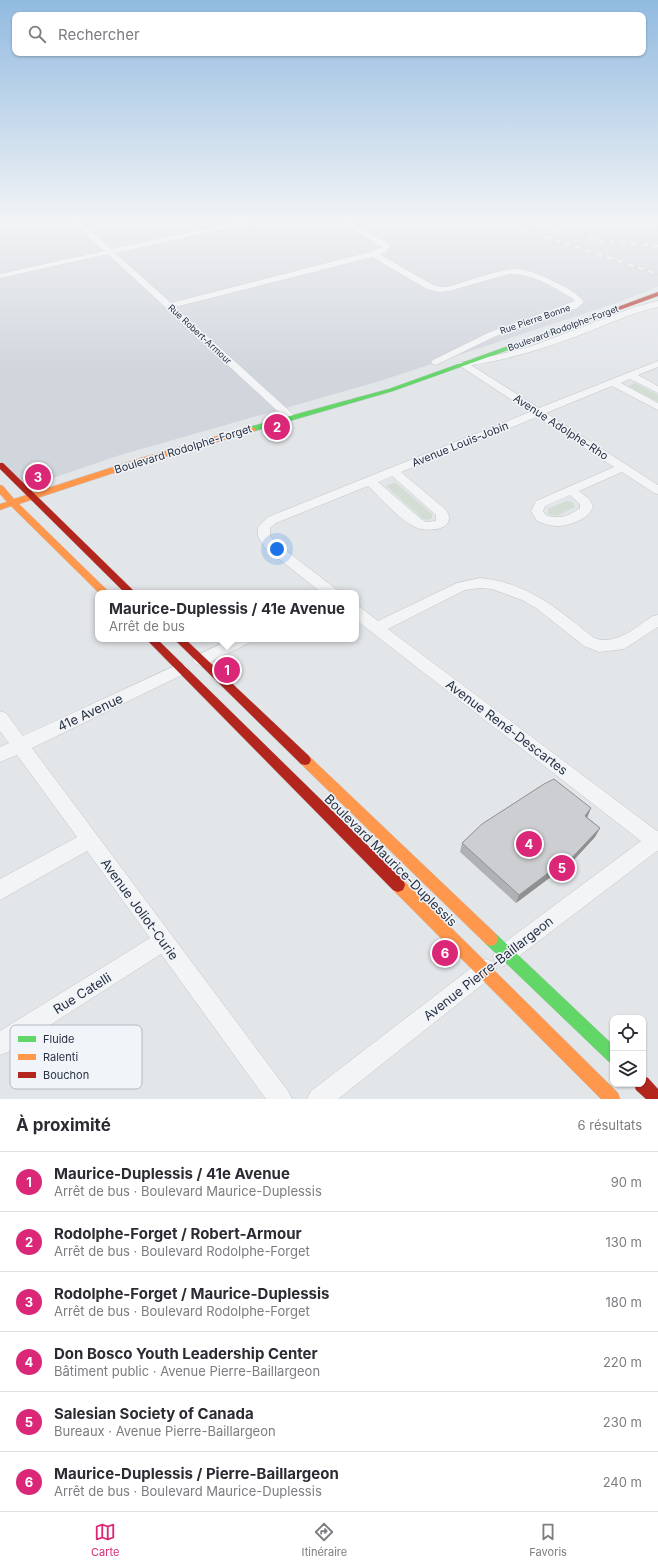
<!DOCTYPE html>
<html lang="fr">
<meta charset="utf-8">
<style>
body{margin:0;font-family:Inter,sans-serif;background:#f7f7f7;color:#2b2b33}
.controls{position:absolute;right:12px;bottom:12px;display:grid;overflow:hidden;border-radius:8px;box-shadow:0 1px 3px #0004}
.controls button{width:36px;height:36px;display:grid;place-items:center;padding:0;border:0;border-bottom:1px solid #e1e1e2;background:#fff;color:#2b2b33;font:20px sans-serif}
.you{position:absolute;left:277px;top:549px;width:14px;height:14px;margin:-10px;border:3px solid #fff;border-radius:50%;background:#1a73e8;box-shadow:0 0 0 6px #1a73e833}
.badge{display:grid;place-items:center;width:26px;height:26px;border-radius:50%;background:#db2777;color:#fff;font-size:13px;font-weight:700}
.pin{position:absolute;translate:-50% -50%;border:2px solid #fff;box-shadow:0 1px 4px #0006}
.popup{position:absolute;left:95px;top:590px;width:264px;height:52px;box-sizing:border-box;display:grid;place-content:center;border-radius:8px;background:#fff;filter:drop-shadow(0 1px 3px #0005);font-size:13px;white-space:nowrap;color:#7c7c81}
.popup b{font-size:15px;color:#2b2b33}
.popup::after{content:'';position:absolute;left:50%;top:100%;margin-left:-8px;border:8px solid transparent;border-top-color:#fff}
.list{margin:0;padding:0;list-style:none}
h2{display:flex;justify-content:space-between;align-items:center;height:52px;margin:0;padding:0 16px;font-size:17px}
h2 small{font-size:13px;font-weight:400;color:#7c7c81}
.list li{display:grid;grid-template-columns:26px 1fr auto;gap:12px;align-items:center;box-sizing:border-box;height:60px;padding:0 16px;border-top:1px solid #e1e1e2}
.list b{display:block;font-size:15px;white-space:nowrap}
.list p{margin:0;font-size:13px;white-space:nowrap;color:#7c7c81}
.list em{font-size:13px;font-style:normal;color:#7c7c81}
.icon{flex:none;width:22px;height:22px;fill:none;stroke:currentColor;stroke-width:2;stroke-linecap:round;stroke-linejoin:round}
.map{position:relative;flex:none;width:658px;height:1099px;overflow:hidden}
.search{position:absolute;background:#fff;box-shadow:0 1px 3px #0004;left:12px;right:12px;top:12px;height:44px;display:flex;align-items:center;gap:10px;box-sizing:border-box;padding:0 14px;border-radius:8px;color:#7c7c81;font-size:15px}
.sheet{height:412px;background:#fff}
nav{display:flex;justify-content:space-around;align-items:center;box-sizing:border-box;height:56px;border-top:1px solid #e1e1e2;background:#fff;font-size:11px;color:#7c7c81}
nav a{display:grid;justify-items:center;gap:2px}
nav .on{color:#db2777}
.map>svg:first-child{display:block}
.built{fill:#d1d5dc}
.green{fill:#d4ddd4}
.lines{fill:none;stroke-linecap:round;stroke-linejoin:round}
.street-casing{stroke:#c1c4c7;stroke-width:1}
.fast-casing{stroke:#c1c4c7;stroke-width:1}
.slow-casing{stroke:#c1c4c7;stroke-width:1}
.jam-casing{stroke:#c1c4c7;stroke-width:1}
.street{fill:#f3f4f5;fill-rule:evenodd}
.fast{fill:#63d668;fill-rule:evenodd}
.slow{fill:#ff974d;fill-rule:evenodd}
.jam{fill:#b3261e;fill-rule:evenodd}
.rail-casing{stroke:#cccdd0;stroke-width:3}
.rail{stroke:#f1f4f8;stroke-width:2;stroke-dasharray:5.5;stroke-linecap:butt}
.wall{fill:#afb1b4}
.shaded-wall{fill:#8f9092}
.building{fill:#ccced1;stroke:#8f9092}
.labels{text-anchor:middle;dominant-baseline:central;stroke-width:3;stroke-linejoin:round;paint-order:stroke}
.far-street-label{font-size:9px;fill:#283244;stroke:#f1f4f8}
.street-label{font-size:11px;fill:#283244;stroke:#f1f4f8}
.near-street-label{font-size:13px;fill:#283244;stroke:#f1f4f8}
.key{fill:#f1f4f8;stroke:#b5bac2;stroke-width:1}
.key-label{font-size:11px;fill:#283244}
</style>
<div class="map">
<svg width="658" height="1099" viewBox="0 0 658 1099">
<rect width="100%" height="100%" fill="#e3e6e9"/>
<path class="built" d="M 0,219 L 658,219 L 658,287 L 622,301 L 380,381 L 117,456 L 24,488 L 0,465 Z"/>
<path class="green" d="M 635,383 L 658,395 L 658,402 L 628,386 Z
M 395,482 L 432,514 L 432,518 L 428,520 L 423,519 L 386,486 Z
M 566,501 L 573,502 L 575,507 L 557,516 L 548,514 L 548,509 Z"/>
<g class="lines">
<g class="street-casing">
<path id="street" d="M 71,219 L 78,219 L 111,249 L 251,219 L 262,219 L 259,221 L 115,253 L 171,303 L 370,252 L 382,247 L 336,219 L 343,219 L 389,244 L 390,246 L 386,252 L 379,254 L 433,285 L 440,287 L 448,287 C 465,282 501,269 517,269 C 531,270 545,277 557,283 C 567,288 577,293 584,302 L 577,308 L 496,336 L 436,365 L 433,364 L 431,362 L 433,360 L 490,332 L 575,301 L 572,298 C 553,287 532,273 509,274 L 449,291 L 439,292 L 427,289 L 372,257 L 175,307 L 294,415 L 295,417 L 294,419 L 286,419 L 108,254 L 0,278 L 0,274 L 104,251 Z
M 658,301 L 658,307 C 631,313 606,325 580,335 C 545,348 508,360 471,365 L 539,408 L 658,361 L 658,367 L 638,375 L 658,386 L 658,393 L 630,379 L 621,383 L 658,403 L 658,410 L 612,386 L 546,413 L 658,485 L 658,494 L 654,493 L 622,472 L 579,491 L 589,499 L 593,506 C 590,519 570,525 559,526 C 551,526 544,524 537,521 L 531,511 L 536,501 L 614,467 L 537,417 L 401,472 L 446,510 C 459,530 427,533 415,527 C 397,518 382,499 368,486 L 276,523 L 270,528 L 270,536 L 275,542 L 336,589 L 338,593 L 322,593 L 265,548 L 258,536 L 258,527 L 268,517 L 530,412 L 460,366 L 458,364 L 460,362 L 466,362 L 471,359 L 493,356 L 532,346 L 635,307 ZM 392,476 L 436,515 L 436,521 L 426,522 L 421,519 L 378,482 ZM 570,495 L 580,504 L 580,508 C 569,516 559,520 546,515 L 543,511 L 545,506 Z
M 480,578 C 527,582 559,610 594,638 C 616,646 636,627 653,616 L 658,615 L 658,627 L 624,649 L 599,652 L 584,646 L 536,608 L 522,600 L 492,589 L 480,588 L 465,590 L 388,629 L 657,831 L 658,830 L 658,852 L 657,851 L 510,963 L 503,966 L 496,963 L 493,956 L 496,949 L 641,841 L 356,620 L 356,607 L 361,608 L 378,621 L 457,583 Z
M 231,639 L 251,639 L 249,643 L 206,664 L 201,666 L 196,664 L 193,660 L 196,656 Z
M 181,663 L 186,665 L 189,669 L 186,673 L 32,748 L 288,1091 L 292,1099 L 266,1099 L 161,954 L 8,1052 L 0,1055 L 0,1031 L 150,938 L 87,851 L 0,900 L 0,879 L 77,837 L 17,755 L 0,762 L 0,747 L 9,743 L 0,731 L 0,711 L 6,713 L 23,736 Z
M 486,959 L 493,962 L 496,969 L 493,976 L 338,1099 L 307,1099 L 311,1091 L 479,962 Z"/>
</g>
<g class="fast-casing">
<path id="fast" d="M 559,328 L 562,330 L 561,331 L 393,391 L 255,431 L 252,431 L 248,429 L 249,427 L 389,389 Z
M 491,932 L 496,934 L 613,1045 L 613,1064 L 608,1061 L 486,944 L 484,939 L 486,934 Z"/>
</g>
<g class="slow-casing">
<path id="slow" d="M 249,427 L 252,427 L 256,429 L 255,431 L 147,462 L 19,504 L 110,593 L 99,593 L 11,506 L 0,510 L 0,504 L 7,502 L 0,494 L 0,485 L 3,486 L 14,499 L 141,458 Z
M 305,755 L 309,756 L 496,934 L 498,939 L 496,944 L 491,946 L 486,944 L 301,764 L 299,760 L 301,756 Z
M 398,878 L 403,880 L 618,1093 L 620,1099 L 601,1099 L 393,890 L 391,885 L 393,880 Z"/>
</g>
<g class="jam-casing">
<path id="jam" d="M 658,292 L 658,296 L 561,331 L 556,330 Z
M 0,463 L 3,463 L 136,593 L 125,593 L 0,469 Z
M 146,639 L 157,639 L 403,880 L 405,885 L 403,890 L 398,892 L 393,890 Z
M 174,639 L 185,639 L 309,756 L 311,760 L 309,764 L 305,765 L 301,764 Z
M 643,1076 L 648,1078 L 658,1089 L 658,1099 L 646,1099 L 636,1090 L 634,1084 L 643,1084 Z"/>
</g>
<use href="#street" class="street"/>
<use href="#fast" class="fast"/>
<use href="#slow" class="slow"/>
<use href="#jam" class="jam"/>
<g class="rail-casing">
<path id="rail" d="M 492,219 L 658,274
M 524,222 L 603,241 L 658,246"/>
</g>
<use href="#rail" class="rail"/>
</g>
<path class="wall" d="M 591,808 L 587,817 L 600,828 L 595,837 L 559,876 L 556,873 L 516,903 L 460,852 L 462,843 Z"/>
<path class="shaded-wall" d="M 591,808 L 587,818 L 585,816 Z
M 600,828 L 595,837 L 559,876 L 563,867 Z
M 560,864 L 556,873 L 516,903 L 519,895 Z"/>
<path class="building" d="M 554,779 L 591,808 L 585,816 L 600,828 L 563,867 L 560,864 L 519,895 L 462,843 L 482,824 L 544,784 Z"/>
<linearGradient id="sky" x2="0" y2="1"><stop stop-color="#91bae0"/><stop offset="0.59" stop-color="#f2f4f5"/><stop offset="1" stop-color="#f2f4f5" stop-opacity="0"/></linearGradient>
<rect width="658" height="373" fill="url(#sky)"/>
<g class="labels">
<g class="far-street-label">
<text transform="translate(535 319) rotate(-19)">Rue Pierre Bonne</text>
<text transform="translate(563 328) rotate(-20)">Boulevard Rodolphe-Forget</text>
<text transform="translate(200 334) rotate(43)">Rue Robert-Armour</text>
</g>
<g class="street-label">
<text transform="translate(561 427) rotate(33)">Avenue Adolphe-Rho</text>
<text transform="translate(460 444) rotate(-22)">Avenue Louis-Jobin</text>
<text transform="translate(183 449) rotate(-17)">Boulevard Rodolphe-Forget</text>
</g>
<g class="near-street-label">
<text transform="translate(90 712) rotate(-25)">41e Avenue</text>
<text transform="translate(507 727) rotate(37)">Avenue René-Descartes</text>
<text transform="translate(391 860) rotate(45)">Boulevard Maurice-Duplessis</text>
<text transform="translate(140 909) rotate(54)">Avenue Joliot-Curie</text>
<text transform="translate(488 968) rotate(-38)">Avenue Pierre-Baillargeon</text>
<text transform="translate(82 993) rotate(-32)">Rue Catelli</text>
</g>
</g>
<rect x="10" y="1025" width="132" height="64" rx="6" class="key"/>
<rect x="18" y="1036" width="18" height="6" fill="#63d668"/>
<rect x="18" y="1054" width="18" height="6" fill="#ff974d"/>
<rect x="18" y="1072" width="18" height="6" fill="#b3261e"/>
<g class="key-label">
<text x="43" y="1043">Fluide</text>
<text x="43" y="1061">Ralenti</text>
<text x="43" y="1079">Bouchon</text>
</g>
</svg>
<div class="controls">
<button><svg class="icon" aria-label="locate" viewBox="0 0 24 24"><circle cx="12" cy="12" r="6"/><path d="M12 2v4M12 18v4M2 12h4M18 12h4"/></svg></button>
<button><svg class="icon" aria-label="layers" viewBox="0 0 24 24"><path d="M12 4l9 5-9 5-9-5zM3 14l9 5 9-5"/></svg></button>
</div>
<div class="you"></div>
<div class="pin badge" style="left:227px;top:670px">1</div>
<div class="popup"><b>Maurice-Duplessis / 41e Avenue</b>Arrêt de bus</div>
<div class="pin badge" style="left:277px;top:427px">2</div>
<div class="pin badge" style="left:38px;top:477px">3</div>
<div class="pin badge" style="left:529px;top:844px">4</div>
<div class="pin badge" style="left:562px;top:868px">5</div>
<div class="pin badge" style="left:445px;top:953px">6</div>
<div class="search"><svg class="icon" aria-label="search" viewBox="0 0 24 24"><circle cx="10" cy="10" r="6"/><path d="M15 15l6 6"/></svg>Rechercher</div>
</div>
<section class="sheet">
<h2>À proximité<small>6 résultats</small></h2>
<ul class="list">
<li><span class="badge">1</span><div><b>Maurice-Duplessis / 41e Avenue</b><p>Arrêt de bus · Boulevard Maurice-Duplessis</p></div><em>90 m</em></li>
<li><span class="badge">2</span><div><b>Rodolphe-Forget / Robert-Armour</b><p>Arrêt de bus · Boulevard Rodolphe-Forget</p></div><em>130 m</em></li>
<li><span class="badge">3</span><div><b>Rodolphe-Forget / Maurice-Duplessis</b><p>Arrêt de bus · Boulevard Rodolphe-Forget</p></div><em>180 m</em></li>
<li><span class="badge">4</span><div><b>Don Bosco Youth Leadership Center</b><p>Bâtiment public · Avenue Pierre-Baillargeon</p></div><em>220 m</em></li>
<li><span class="badge">5</span><div><b>Salesian Society of Canada</b><p>Bureaux · Avenue Pierre-Baillargeon</p></div><em>230 m</em></li>
<li><span class="badge">6</span><div><b>Maurice-Duplessis / Pierre-Baillargeon</b><p>Arrêt de bus · Boulevard Maurice-Duplessis</p></div><em>240 m</em></li>
</ul>
</section>
<nav>
<a class="on"><svg class="icon" aria-label="map" viewBox="0 0 24 24"><path d="M3 6l6-2 6 2 6-2v14l-6 2-6-2-6 2zM9 4v14M15 6v14"/></svg>Carte</a>
<a><svg class="icon" aria-label="directions" viewBox="0 0 24 24"><path d="M12 3l9 9-9 9-9-9zM9 14v-3h6M13 9l2 2-2 2"/></svg>Itinéraire</a>
<a><svg class="icon" aria-label="saved" viewBox="0 0 24 24"><path d="M7 4h10v16l-5-4-5 4z"/></svg>Favoris</a>
</nav>
